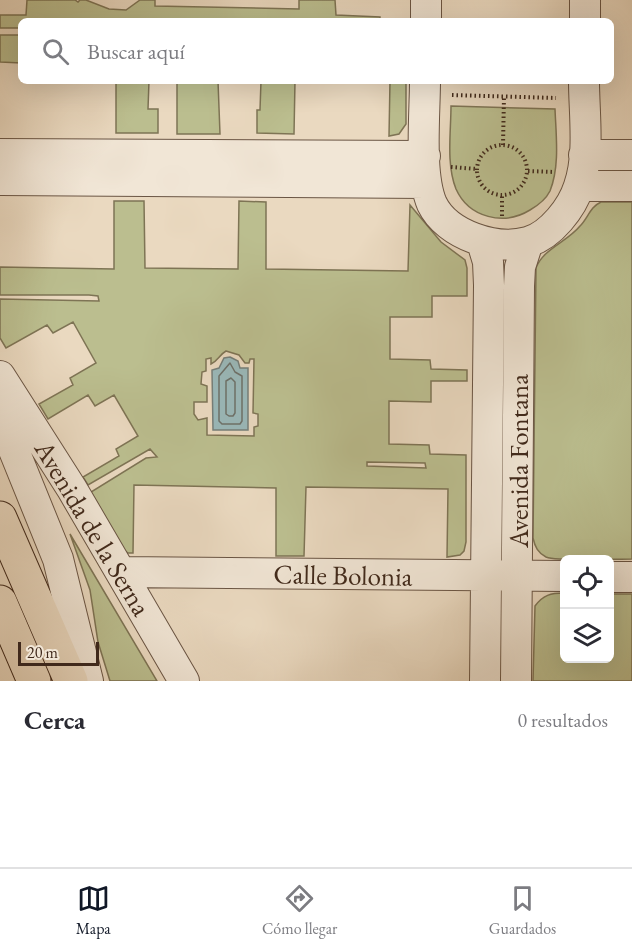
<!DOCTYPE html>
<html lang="es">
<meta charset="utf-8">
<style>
body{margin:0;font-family:"EB Garamond",serif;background:#f7f7f7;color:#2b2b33}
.controls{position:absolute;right:18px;bottom:18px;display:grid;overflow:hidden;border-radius:9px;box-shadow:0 6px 24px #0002}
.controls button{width:54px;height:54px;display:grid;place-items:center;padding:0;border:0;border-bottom:2px solid #e1e1e2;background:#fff;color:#2b2b33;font:30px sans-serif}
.scale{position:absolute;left:18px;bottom:15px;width:81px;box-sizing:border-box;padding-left:6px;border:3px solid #40291b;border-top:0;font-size:16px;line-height:21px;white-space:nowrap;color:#40291b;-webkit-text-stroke:4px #f1e6d6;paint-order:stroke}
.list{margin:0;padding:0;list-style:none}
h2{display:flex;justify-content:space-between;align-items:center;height:78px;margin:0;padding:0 24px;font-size:26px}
h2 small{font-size:20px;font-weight:400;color:#7c7c81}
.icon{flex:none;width:33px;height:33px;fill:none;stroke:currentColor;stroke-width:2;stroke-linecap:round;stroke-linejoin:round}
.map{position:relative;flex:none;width:632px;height:681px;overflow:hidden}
.search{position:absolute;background:#fff;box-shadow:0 6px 24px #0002;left:18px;right:18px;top:18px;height:66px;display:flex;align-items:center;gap:15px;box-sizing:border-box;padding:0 21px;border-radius:9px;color:#7c7c81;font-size:22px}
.sheet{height:186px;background:#fff}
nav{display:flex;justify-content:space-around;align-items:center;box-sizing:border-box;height:84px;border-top:2px solid #e1e1e2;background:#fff;font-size:16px;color:#7c7c81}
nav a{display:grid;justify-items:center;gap:3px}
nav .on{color:#111827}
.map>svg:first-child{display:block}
.green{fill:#bbbe8f;stroke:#7e7455;stroke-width:1.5;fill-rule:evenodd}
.water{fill:#9ab9ba;stroke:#767f7a;stroke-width:1.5}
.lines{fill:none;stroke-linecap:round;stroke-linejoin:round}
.shore{stroke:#6d716a;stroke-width:1.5}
.minor-casing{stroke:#6a5544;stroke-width:32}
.primary-casing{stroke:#40291b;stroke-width:35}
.path{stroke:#40291b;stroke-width:4;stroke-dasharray:1.5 3;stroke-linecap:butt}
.minor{stroke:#f1e6d6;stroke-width:30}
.primary{stroke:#ead9c0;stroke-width:33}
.labels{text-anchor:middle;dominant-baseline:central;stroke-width:4.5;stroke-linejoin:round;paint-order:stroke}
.street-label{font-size:27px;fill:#40291b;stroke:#f1e6d6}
</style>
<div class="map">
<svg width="632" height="681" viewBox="0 0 632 681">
<rect width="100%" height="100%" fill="#ead9c0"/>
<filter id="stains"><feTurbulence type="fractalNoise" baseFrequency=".00333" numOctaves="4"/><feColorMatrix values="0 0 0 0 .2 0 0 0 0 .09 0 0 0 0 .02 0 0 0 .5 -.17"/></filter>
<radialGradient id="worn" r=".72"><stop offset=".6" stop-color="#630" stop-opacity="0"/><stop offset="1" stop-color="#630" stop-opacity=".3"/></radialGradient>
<path class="green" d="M 27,0 L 75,0 L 78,2 L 80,0 L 86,0 L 109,9 L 126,10 L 140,0 L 155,0 L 155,6 L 299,9 L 299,0 L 335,0 L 336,15 L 380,17 L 380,21 L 21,21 L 21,28 L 0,28 L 0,15 L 26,15 Z
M 0,35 L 21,35 L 21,63 L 0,62 Z
M 116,81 L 149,81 L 148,109 L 158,109 L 158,133 L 116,133 Z
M 177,81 L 218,81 L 220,134 L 177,134 Z
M 261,81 L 295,81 L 294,134 L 257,133 L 257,110 L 260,110 Z
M 390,81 L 406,81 L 406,124 L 399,134 L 389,136 Z
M 451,106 L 555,109 C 556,135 560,166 550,191 C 546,199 537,206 530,210 C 504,226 469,218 456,189 C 446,164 451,132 451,106 Z
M 114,201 L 144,201 L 145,268 L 238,269 L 239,201 L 266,202 L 266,269 L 408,271 L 410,205 L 441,242 L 465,260 L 467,268 L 467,296 L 432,296 L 432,317 L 390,317 L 390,359 L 430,360 L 431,369 L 467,370 L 467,381 L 431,381 L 431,402 L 389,401 L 389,444 L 429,445 L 430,454 L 466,455 L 466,542 L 464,551 L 460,555 L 447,557 L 448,489 L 306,487 L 304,556 L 276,556 L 276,488 L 134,485 L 133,553 L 128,553 L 124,550 L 91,492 L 146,458 L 157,457 L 150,449 L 88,485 L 83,477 L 119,456 L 116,449 L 138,436 L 114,395 L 95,406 L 88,395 L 48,419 L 39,404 L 73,385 L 70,378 L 96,363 L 73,322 L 53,333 L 47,325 L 6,348 L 0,338 L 0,299 L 99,301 L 98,296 L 89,295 L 0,295 L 0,267 L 114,269 ZM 226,351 L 239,355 L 245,363 L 249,363 L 250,359 L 254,359 L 253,413 L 258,414 L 258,426 L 254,427 L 254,436 L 207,435 L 207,418 L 198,420 L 194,414 L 194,402 L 207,402 L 207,386 L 201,384 L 202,372 L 206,371 L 206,359 L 211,358 L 211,364 C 218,361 219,355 226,351 ZM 367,462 L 425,463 L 426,468 L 367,466 Z
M 601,202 L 632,202 L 632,559 C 615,559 559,562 546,557 C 538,553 535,547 533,538 L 536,268 C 543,249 567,242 580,226 C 588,218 590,207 601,202 Z
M 70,534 L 157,681 L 110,681 L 98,642 L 90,590 Z
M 564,593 L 564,658 L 610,658 L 610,594 L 632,594 L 632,681 L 533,681 L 535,606 C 543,595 551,593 564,593 Z"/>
<path class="water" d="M 230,357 L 238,361 L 240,368 L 248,368 L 248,430 L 213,430 L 212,370 L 219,368 L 224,358 Z"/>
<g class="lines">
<path class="shore" d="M 230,363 L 235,372 L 242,376 L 242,421 L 240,424 L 222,424 L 219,421 L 219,376 Z
M 231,378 L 235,382 L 235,413 L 233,416 L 229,416 L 226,414 L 226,381 Z"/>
<g class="minor-casing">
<path id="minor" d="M 426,21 L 426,0
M 585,21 L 585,0
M 425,81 C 425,114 419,174 432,204 C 447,235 496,251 528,242 C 551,235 572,208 579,186 C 590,154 584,114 584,81
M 0,154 L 425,156
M 584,155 L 632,155
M 0,180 L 426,183
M 579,186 L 632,186
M 482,242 L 488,262 L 489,285 L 485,681
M 0,376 L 72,489 L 184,681
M 0,416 L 58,559 L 88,681
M 121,572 L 564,576
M 610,577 L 632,577
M 516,681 L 519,286 L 520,267 L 528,242"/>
</g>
<g class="primary-casing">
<path id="primary" d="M 0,518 L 71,681
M 0,602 L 34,681"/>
</g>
<path class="path" d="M 452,95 L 556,98
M477 170a25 25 0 1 1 50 0a25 25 0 1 1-50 0Z
M 503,145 L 504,96
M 451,167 L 477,169
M 528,171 L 554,172
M 502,216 L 502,195"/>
<use href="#minor" class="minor"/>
<use href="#primary" class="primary"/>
</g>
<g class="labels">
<g class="street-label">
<text transform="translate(518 461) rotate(-90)">Avenida Fontana</text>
<text transform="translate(93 528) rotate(59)">Avenida de la Serna</text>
<text transform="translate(343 575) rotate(1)">Calle Bolonia</text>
</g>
</g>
<rect width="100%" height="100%" filter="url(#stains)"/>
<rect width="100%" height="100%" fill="url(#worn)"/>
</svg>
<div class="controls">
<button><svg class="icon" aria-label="locate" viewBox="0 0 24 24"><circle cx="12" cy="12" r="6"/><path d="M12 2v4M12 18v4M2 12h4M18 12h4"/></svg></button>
<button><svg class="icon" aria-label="layers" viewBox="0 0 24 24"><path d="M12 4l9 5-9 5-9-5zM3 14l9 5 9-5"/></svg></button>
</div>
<div class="scale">20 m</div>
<div class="search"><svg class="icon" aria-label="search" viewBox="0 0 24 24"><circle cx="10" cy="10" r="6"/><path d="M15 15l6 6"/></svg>Buscar aquí</div>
</div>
<section class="sheet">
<h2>Cerca<small>0 resultados</small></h2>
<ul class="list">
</ul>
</section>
<nav>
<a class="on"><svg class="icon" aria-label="map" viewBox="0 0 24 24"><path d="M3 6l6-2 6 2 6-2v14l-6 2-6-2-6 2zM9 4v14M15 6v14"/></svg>Mapa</a>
<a><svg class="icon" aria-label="directions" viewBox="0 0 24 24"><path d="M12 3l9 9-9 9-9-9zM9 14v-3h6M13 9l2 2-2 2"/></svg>Cómo llegar</a>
<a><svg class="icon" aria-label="saved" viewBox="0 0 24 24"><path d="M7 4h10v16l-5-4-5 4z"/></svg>Guardados</a>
</nav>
